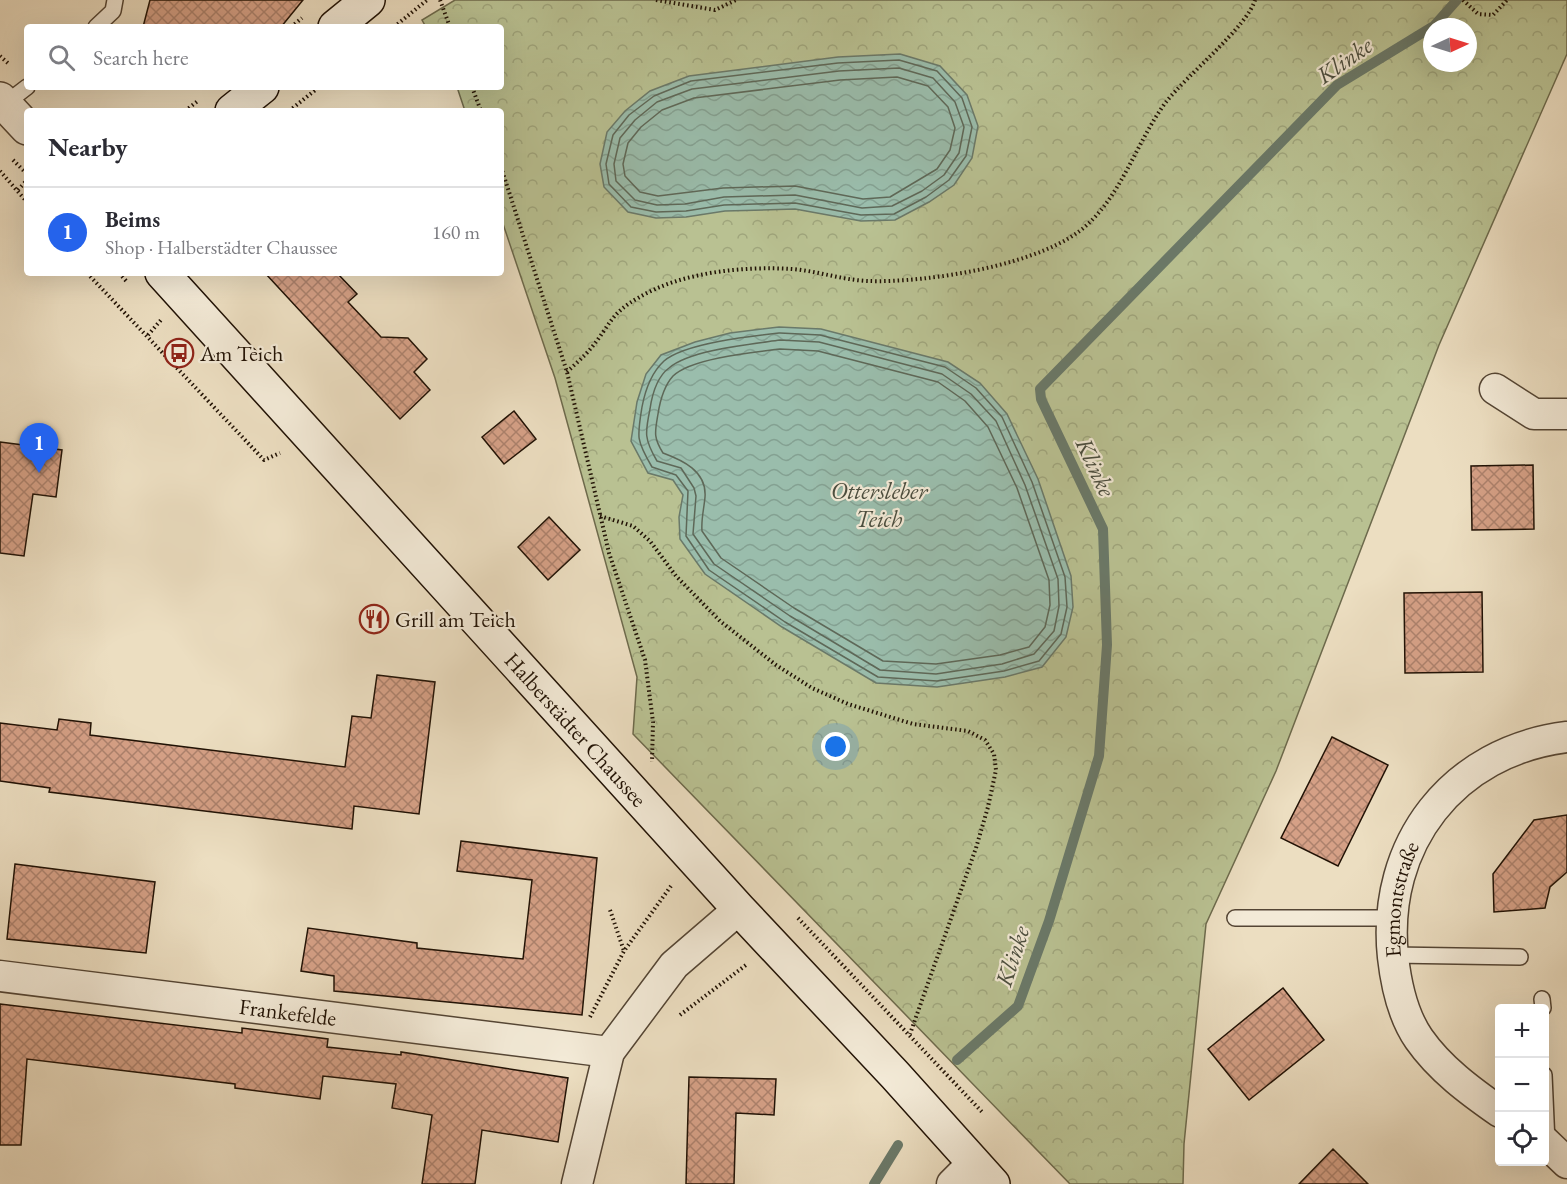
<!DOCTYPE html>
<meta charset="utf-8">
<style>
body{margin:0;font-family:"EB Garamond",serif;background:#f2f2f3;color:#2b2b33}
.controls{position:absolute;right:18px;bottom:18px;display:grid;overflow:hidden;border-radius:6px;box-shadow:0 6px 24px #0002}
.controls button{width:54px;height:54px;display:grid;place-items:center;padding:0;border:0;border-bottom:2px solid #e1e1e2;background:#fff;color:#2b2b33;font:30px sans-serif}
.compass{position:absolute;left:1423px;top:18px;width:54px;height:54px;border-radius:50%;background:#fff;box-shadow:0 6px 24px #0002;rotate:86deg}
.you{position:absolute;left:836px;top:747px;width:21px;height:21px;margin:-15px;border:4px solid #fff;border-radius:50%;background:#1a73e8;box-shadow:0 0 0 9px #1a73e833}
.badge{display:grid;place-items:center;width:39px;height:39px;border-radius:50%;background:#2563eb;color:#fff;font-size:20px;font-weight:700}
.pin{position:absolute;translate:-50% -50px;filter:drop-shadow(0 2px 3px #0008)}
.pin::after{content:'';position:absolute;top:32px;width:21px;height:18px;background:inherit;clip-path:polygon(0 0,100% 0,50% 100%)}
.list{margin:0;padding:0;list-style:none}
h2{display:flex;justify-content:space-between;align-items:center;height:78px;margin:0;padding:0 24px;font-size:26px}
h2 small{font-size:20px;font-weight:400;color:#7c7c81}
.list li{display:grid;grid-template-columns:39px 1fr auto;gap:18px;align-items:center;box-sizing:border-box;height:90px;padding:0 24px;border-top:2px solid #e1e1e2}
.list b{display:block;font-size:22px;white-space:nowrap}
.list p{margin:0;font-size:20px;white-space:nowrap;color:#7c7c81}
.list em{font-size:20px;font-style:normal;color:#7c7c81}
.icon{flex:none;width:33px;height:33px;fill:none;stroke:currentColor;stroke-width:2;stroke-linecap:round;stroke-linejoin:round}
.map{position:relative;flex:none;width:1567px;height:1184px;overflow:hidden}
.search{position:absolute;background:#fff;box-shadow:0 6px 24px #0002;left:24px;top:24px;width:480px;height:66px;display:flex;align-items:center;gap:15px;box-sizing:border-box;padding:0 21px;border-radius:6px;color:#7c7c81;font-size:22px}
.panel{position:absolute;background:#fff;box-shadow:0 6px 24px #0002;left:24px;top:108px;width:480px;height:168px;border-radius:6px}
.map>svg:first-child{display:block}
.park{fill:url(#park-crowns);stroke:#6d6a4c;stroke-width:1.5;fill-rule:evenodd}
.water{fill:url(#water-waves);stroke:#6a7969;stroke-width:1.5}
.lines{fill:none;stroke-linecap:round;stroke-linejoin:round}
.shore{stroke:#5e6858;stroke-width:1.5}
.stream{stroke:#6a7969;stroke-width:10}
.building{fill:url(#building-cross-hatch);stroke:#211205;stroke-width:1.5}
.service-casing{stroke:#544534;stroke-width:18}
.minor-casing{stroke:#544534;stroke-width:33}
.tertiary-casing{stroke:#544534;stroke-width:36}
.secondary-casing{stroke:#211205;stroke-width:36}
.path{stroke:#211205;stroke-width:4;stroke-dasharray:1.5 3;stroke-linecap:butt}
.service{stroke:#f3ead7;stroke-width:15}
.minor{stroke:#f3ead7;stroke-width:30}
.tertiary{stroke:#f3ead7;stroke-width:33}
.secondary{stroke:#f3ead7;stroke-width:33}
.labels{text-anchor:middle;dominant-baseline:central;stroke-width:4.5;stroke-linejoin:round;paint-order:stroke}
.poi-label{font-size:22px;fill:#211205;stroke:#f3ead7;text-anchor:start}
.street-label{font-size:22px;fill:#211205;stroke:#f3ead7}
.water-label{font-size:24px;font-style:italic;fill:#4b4e3f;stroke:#f3ead7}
</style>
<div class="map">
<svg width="1567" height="1184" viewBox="0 0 1567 1184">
<defs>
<pattern id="park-crowns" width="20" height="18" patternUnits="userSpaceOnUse" patternTransform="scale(1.5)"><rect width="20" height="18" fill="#b9c192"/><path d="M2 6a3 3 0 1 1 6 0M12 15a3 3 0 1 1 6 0" fill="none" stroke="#9fa57c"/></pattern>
<pattern id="water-waves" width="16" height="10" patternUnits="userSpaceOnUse" patternTransform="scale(1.5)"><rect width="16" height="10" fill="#9abdac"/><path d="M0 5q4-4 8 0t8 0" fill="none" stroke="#84a192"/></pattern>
<pattern id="building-cross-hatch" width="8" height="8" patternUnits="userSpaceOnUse" patternTransform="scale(1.5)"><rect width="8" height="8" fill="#d5a086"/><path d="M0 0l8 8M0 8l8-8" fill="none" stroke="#ac816c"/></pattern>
</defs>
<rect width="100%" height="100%" fill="#ecdec1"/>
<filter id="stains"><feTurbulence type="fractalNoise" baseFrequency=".00333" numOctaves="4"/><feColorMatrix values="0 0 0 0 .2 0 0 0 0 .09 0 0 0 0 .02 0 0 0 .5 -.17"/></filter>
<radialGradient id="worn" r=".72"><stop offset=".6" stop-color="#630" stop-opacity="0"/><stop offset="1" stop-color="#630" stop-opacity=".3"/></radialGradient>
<path class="park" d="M 455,0 L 1567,0 L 1567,54 L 1439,345 L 1276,771 L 1206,924 L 1184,1144 L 1183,1184 L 1070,1184 L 633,734 L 637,677 L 555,378 L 501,218 L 501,111 L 465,111 L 457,87 L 501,87 L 501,27 L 426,27 L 422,20 ZM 1432,27 L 1468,27 L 1468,63 L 1432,63 Z"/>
<path class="water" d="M 900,54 L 940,66 L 967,95 L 978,126 L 972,158 L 954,185 L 929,202 L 895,220 L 861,221 L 795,209 L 725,211 L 686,217 L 656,218 L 628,212 L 604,187 L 600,164 L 607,132 L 625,111 L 650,91 L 689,76 L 838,57 Z
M 779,327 L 821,329 L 948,362 L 980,383 L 1007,414 L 1038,479 L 1071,576 L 1073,607 L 1066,637 L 1042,667 L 1005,677 L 937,687 L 876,683 L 782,627 L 705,574 L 680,539 L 679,517 L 683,495 L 673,480 L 648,473 L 631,441 L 637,402 L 646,374 L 661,355 L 695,342 L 730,333 Z"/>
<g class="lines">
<path class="shore" d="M 899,60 L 937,71 L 962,98 L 972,127 L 966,156 L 949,180 L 926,197 L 894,214 L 861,215 L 795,203 L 724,205 L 686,211 L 656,212 L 631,207 L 609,184 L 606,164 L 613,135 L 629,115 L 654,96 L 691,81 L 838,63 Z
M 899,68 L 933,78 L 955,102 L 964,127 L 959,153 L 944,175 L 922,191 L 892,206 L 862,208 L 795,195 L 724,197 L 685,204 L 657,205 L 635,200 L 616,181 L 614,164 L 620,138 L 635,120 L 657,102 L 692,89 L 839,71 Z
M 897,77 L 928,86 L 948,107 L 955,128 L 950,150 L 937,169 L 890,197 L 863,199 L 795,186 L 723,188 L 658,196 L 640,192 L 625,176 L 623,164 L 628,143 L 641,127 L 662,110 L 694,98 L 840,80 Z
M 780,333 L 820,335 L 945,367 L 976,388 L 1002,417 L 1032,482 L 1065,577 L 1067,607 L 1061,634 L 1039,661 L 1004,671 L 937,681 L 878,677 L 785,622 L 709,570 L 686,536 L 688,491 L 676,475 L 652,467 C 636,440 637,437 642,407 C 645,391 651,373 664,361 C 685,343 752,336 780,333 Z
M 780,340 L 819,342 L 942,374 L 971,394 L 996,421 L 1025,485 L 1058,579 L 1059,606 L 1054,631 L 1034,654 L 1002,664 L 936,674 L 880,670 L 790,616 L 714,564 L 693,534 L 696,496 L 694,488 L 681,468 L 657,461 C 644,439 645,433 650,409 C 652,395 657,377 669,368 C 689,350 752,344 780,340 Z
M 780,349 L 818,351 L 938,382 L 965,401 L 988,427 L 1017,488 L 1049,580 L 1050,605 L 1045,627 L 1029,647 L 1000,655 L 936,664 L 883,661 L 794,608 L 721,558 L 702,531 C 701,519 704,509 705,497 C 707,471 682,460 663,453 C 653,437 655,432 658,414 C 660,401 664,386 673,376 C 691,358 755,352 780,349 Z"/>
<path class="stream" d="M 1433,27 L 1457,0
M 957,1060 L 1018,1006 L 1049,921 L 1099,756 L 1107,645 L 1103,529 L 1041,399 L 1040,389 L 1337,85 L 1432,27
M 874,1184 L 898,1145"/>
</g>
<path class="building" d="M 150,0 L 303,0 L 281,27 L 143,27 Z
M 265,273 L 337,273 L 357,294 L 348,302 L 381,337 L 408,338 L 427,359 L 414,372 L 430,390 L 400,419 Z
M 514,411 L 536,439 L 504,464 L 482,437 Z
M 0,442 L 62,450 L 56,497 L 33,494 L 24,556 L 0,553 Z
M 1533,465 L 1534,529 L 1472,530 L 1471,466 Z
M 549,517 L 580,550 L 548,580 L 518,547 Z
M 1482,592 L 1483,672 L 1405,673 L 1404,593 Z
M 377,675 L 435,682 L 419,814 L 354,806 L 352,829 L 49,792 L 50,788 L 0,781 L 0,723 L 57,730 L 59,719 L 91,723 L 90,735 L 345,767 L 352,716 L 371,718 Z
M 1332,737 L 1388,765 L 1338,866 L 1281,838 Z
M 1567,815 L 1567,872 L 1550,887 L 1545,908 L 1494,912 L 1493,874 L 1534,820 Z
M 461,841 L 597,858 L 582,1015 L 334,991 L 334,976 L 301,971 L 308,928 L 417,943 L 417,948 L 523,959 L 532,880 L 457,871 Z
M 15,864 L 155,882 L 146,953 L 7,939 Z
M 1283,988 L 1324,1040 L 1249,1100 L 1208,1049 Z
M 0,1004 L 242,1033 L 242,1028 L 328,1039 L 327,1047 L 401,1055 L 401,1052 L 568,1078 L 558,1142 L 482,1130 L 475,1184 L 422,1184 L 432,1115 L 392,1108 L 396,1084 L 323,1076 L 320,1099 L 235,1088 L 235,1084 L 27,1059 L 21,1145 L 0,1145 Z
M 689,1077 L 776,1079 L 774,1115 L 736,1113 L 734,1184 L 686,1184 Z
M 1333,1149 L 1368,1184 L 1299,1184 Z"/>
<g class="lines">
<g class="service-casing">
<path id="service" d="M 96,27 L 113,11 L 115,0
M 5,104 L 27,87
M 1235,918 L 1392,918
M 1393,955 L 1520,957
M 1542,999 L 1543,1008
M 1544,1075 L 1547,1143"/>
</g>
<g class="minor-casing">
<g id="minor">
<path d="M 1495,389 L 1534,414 L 1567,414"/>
<path id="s1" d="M 0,976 L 609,1052"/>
<path id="s2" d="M 1500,1112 C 1470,1091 1440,1069 1419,1039 C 1403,1016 1396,984 1393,957 C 1381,844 1453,751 1567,737"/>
<path d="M 1544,1141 L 1567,1163"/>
<path d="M 577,1184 L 609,1052 L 674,965 L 739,909"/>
<path d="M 952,1184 L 973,1163"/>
</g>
</g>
<g class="tertiary-casing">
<path id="tertiary" d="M 0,99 L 27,128"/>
</g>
<g class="secondary-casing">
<g id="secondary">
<path d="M 335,27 L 368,0"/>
<path d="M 232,111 L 262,87"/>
<path id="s3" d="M 162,273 L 739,909 L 895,1075 L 993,1184"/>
</g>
</g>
<path class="path" d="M 440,0 L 450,27
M 656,0 L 715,10 L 736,0
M 1463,0 L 1478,14 L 1493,15 L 1507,0
M 291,27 L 302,18
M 394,27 L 427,0
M 0,56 L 10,65
M 472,87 L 481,111
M 185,111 L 199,100
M 289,111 L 319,87
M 13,160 L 27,174
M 501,167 L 567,372 L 609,553 L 645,660 L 653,722 L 652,762
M 0,171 L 27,202
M 18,190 L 27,180
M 87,273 L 264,460 L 280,453
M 119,273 L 128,283
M 148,335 L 161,320
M 567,372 C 575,364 585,356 592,347 C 610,325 611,313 638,298 C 681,272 743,266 792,269 C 818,271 842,280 868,281 C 927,283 1045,265 1088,224 C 1124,190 1137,141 1166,102 C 1187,75 1247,27 1255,0
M 600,516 L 633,526 L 650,541 L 676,576 L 720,621 L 776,665 L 812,688 L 848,704 L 913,724 L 968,731 L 985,740 L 994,754 L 996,770 L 988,807 L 976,848 L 910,1034
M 610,910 L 624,951
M 798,918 L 983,1113
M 680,1015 L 746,965
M 590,1017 L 624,951 L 671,886"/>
<use href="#service" class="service"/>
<use href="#minor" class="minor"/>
<use href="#tertiary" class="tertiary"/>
<use href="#secondary" class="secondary"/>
</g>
<defs>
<g id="bus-ring" transform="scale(1.5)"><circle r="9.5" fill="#f3ead7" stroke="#8f2418" stroke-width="1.5"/><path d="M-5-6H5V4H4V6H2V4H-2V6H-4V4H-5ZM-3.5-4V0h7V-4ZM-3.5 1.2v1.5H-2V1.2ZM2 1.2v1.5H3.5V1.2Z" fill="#8f2418"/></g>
<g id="restaurant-ring" transform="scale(1.5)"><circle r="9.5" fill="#f3ead7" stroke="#8f2418" stroke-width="1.5"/><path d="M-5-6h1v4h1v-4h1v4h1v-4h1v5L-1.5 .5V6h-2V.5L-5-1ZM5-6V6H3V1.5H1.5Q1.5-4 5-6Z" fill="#8f2418"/></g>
</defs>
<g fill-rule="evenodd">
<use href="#bus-ring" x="179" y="353"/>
<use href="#restaurant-ring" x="374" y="619"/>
</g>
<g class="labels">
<g class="poi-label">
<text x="200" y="353">Am Teich</text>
<text x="395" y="619">Grill am Teich</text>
</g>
<g class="street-label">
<text stroke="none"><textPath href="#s3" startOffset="616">Halberstädter Chaussee</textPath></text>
<text stroke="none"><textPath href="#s2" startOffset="255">Egmontstraße</textPath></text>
<text stroke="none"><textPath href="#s1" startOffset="290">Frankefelde</textPath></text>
</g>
<g class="water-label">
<text transform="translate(1344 60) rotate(-35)">Klinke</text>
<text transform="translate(1096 467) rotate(65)">Klinke</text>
<text x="879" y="490">Ottersleber<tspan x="879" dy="28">Teich</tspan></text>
<text transform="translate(1012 956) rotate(-72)">Klinke</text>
</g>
</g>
<rect width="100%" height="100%" filter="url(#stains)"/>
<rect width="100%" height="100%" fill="url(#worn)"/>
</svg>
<div class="controls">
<button>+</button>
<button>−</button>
<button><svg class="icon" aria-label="locate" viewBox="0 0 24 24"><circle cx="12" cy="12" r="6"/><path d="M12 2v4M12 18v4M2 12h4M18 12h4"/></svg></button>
</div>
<svg class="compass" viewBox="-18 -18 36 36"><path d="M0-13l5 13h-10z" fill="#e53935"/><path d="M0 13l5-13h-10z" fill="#7c7c81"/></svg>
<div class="you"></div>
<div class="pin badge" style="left:39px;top:473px">1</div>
<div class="search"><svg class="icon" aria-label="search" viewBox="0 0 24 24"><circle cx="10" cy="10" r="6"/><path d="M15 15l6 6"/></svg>Search here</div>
<section class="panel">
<h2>Nearby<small></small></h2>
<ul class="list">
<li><span class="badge">1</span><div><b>Beims</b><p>Shop · Halberstädter Chaussee</p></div><em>160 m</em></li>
</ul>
</section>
</div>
